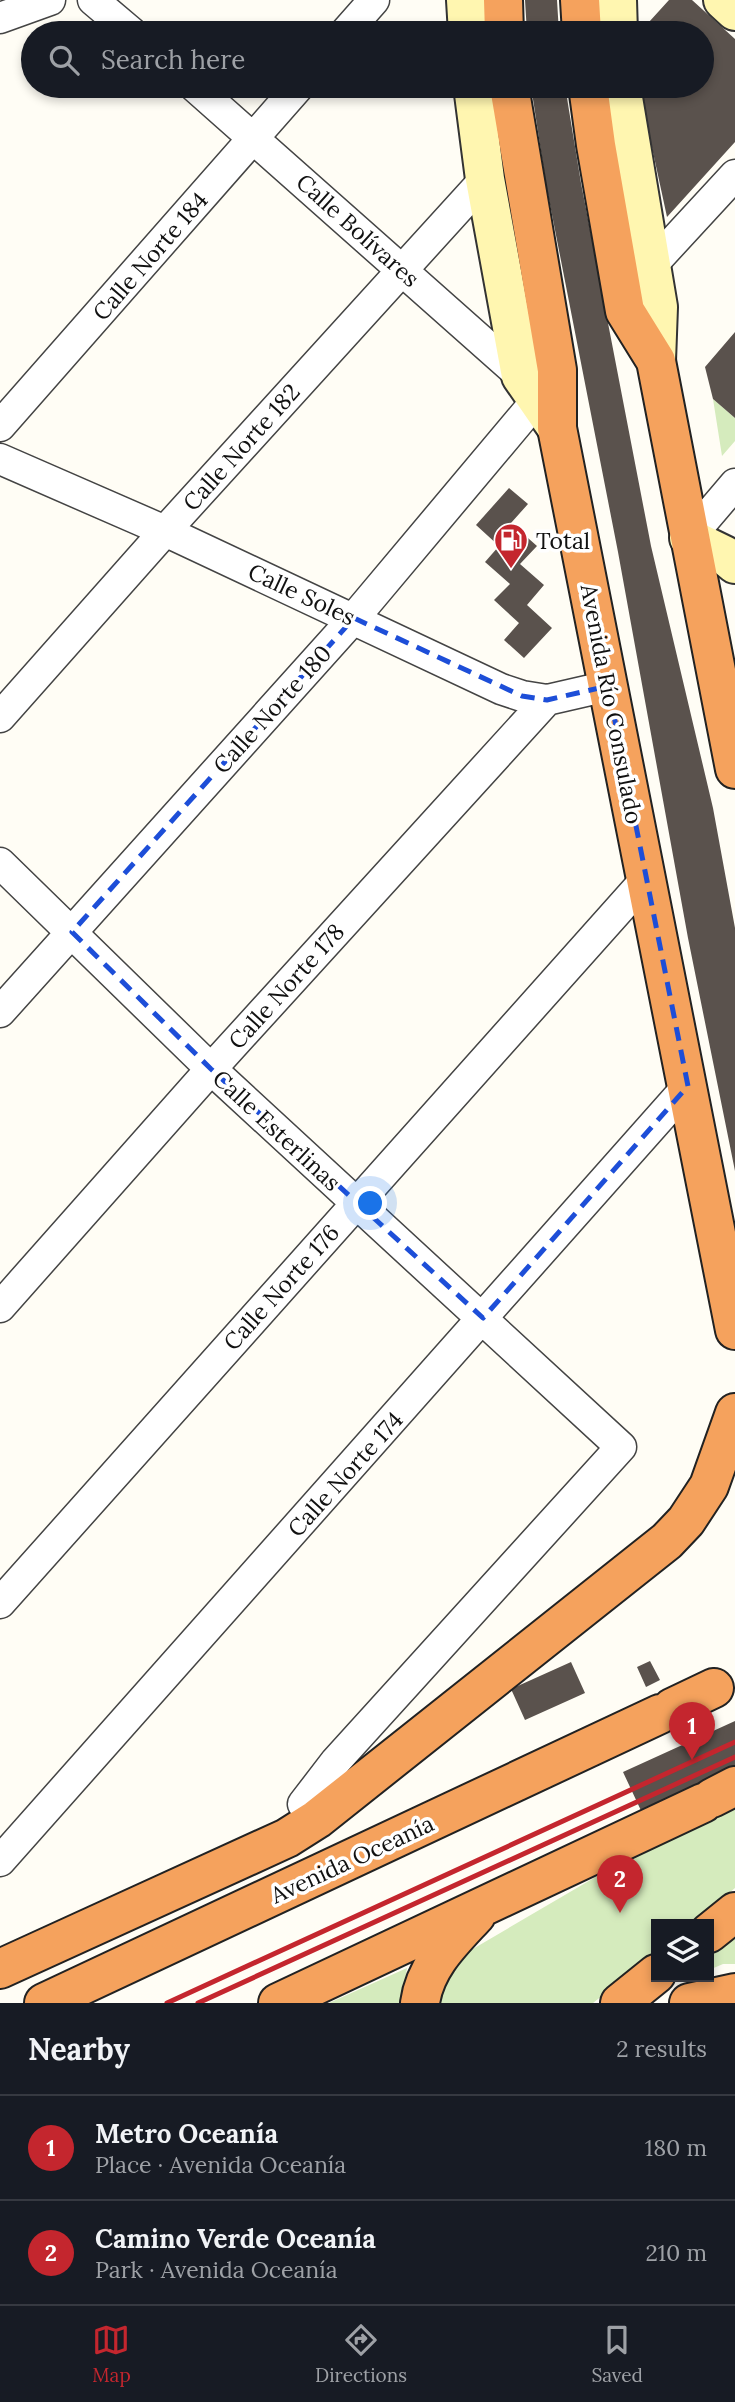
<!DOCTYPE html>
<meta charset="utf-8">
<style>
body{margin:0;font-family:Lora,serif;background:#20242c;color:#f1f3f6}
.controls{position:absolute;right:21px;bottom:21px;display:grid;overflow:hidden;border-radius:0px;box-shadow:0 4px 10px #0003}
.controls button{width:63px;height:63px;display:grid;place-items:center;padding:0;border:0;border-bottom:2px solid #363941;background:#171b24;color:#f1f3f6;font:35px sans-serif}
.you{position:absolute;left:371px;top:1204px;width:24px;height:24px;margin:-18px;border:5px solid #fff;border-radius:50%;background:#1a73e8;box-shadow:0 0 0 10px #1a73e833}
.badge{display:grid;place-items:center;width:46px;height:46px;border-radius:50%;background:#c4262e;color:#fff;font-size:23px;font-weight:700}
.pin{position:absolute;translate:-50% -58px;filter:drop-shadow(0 2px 4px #0008)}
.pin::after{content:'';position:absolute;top:37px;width:24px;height:21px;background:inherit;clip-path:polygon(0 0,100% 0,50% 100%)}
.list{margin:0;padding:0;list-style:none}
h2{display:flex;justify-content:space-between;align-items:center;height:91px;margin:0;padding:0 28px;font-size:30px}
h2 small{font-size:23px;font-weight:400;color:#9ea1a6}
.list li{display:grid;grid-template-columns:46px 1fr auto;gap:21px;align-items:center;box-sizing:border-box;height:105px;padding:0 28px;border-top:2px solid #363941}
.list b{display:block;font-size:26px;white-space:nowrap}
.list p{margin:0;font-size:23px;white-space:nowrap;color:#9ea1a6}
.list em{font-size:23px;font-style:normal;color:#9ea1a6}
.icon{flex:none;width:38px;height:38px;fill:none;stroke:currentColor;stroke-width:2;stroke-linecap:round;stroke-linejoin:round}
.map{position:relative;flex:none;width:735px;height:2003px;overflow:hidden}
.search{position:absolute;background:#171b24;box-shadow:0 4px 10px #0003;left:21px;right:21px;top:21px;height:77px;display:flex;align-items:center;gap:18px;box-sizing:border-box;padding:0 24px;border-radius:38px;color:#9ea1a6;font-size:26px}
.sheet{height:301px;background:#171b24}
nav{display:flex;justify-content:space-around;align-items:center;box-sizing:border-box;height:98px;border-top:2px solid #363941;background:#171b24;font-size:19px;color:#9ea1a6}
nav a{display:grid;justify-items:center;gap:4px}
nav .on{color:#c4262e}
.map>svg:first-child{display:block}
.green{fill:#d5ebbd}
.building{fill:#5a524d}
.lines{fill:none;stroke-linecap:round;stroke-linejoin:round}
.street-casing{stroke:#444;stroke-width:33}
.secondary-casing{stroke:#333;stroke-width:42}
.highway-casing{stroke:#222;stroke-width:42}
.street{stroke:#fff;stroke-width:30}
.secondary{stroke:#fff6b0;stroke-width:38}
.highway{stroke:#f5a25d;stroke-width:38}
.rail{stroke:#c4262e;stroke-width:5}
.marked{fill:none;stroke:#1d4ed8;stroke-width:5;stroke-dasharray:14 9;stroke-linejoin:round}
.labels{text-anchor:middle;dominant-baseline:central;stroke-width:7;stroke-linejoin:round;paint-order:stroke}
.street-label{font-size:23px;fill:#111;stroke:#fff}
.poi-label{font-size:23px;fill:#111;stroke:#fff;text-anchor:start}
</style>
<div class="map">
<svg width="735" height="2003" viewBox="0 0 735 2003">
<rect width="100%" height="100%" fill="#fffdf5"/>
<path class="green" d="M 713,399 L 735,418 L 735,441 L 722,456 Z
M 735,1803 L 735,1888 L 692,1924 L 656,1924 L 656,1953 L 593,2003 L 435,2003 L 454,1960 L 611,1868 Z
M 735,1934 L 735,1964 L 723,1964 L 709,1970 L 709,1955 Z
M 407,1968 L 402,2003 L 329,2003 Z"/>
<path class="building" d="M 525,0 L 557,0 L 559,33 L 527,33 Z
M 669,0 L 692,0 L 735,39 L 735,142 L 667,217 L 648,129 L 642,86 L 702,86 L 702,33 L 639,33 Z
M 531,86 L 565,86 L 581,183 L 651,546 L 713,808 L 735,928 L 735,1171 L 688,938 L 618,552 L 546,184 Z
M 735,332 L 735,418 L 713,399 L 705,367 Z
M 509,488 L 528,504 L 511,523 L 537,546 L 520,564 L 544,585 L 527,605 L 552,628 L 524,658 L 504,640 L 519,623 L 494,600 L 510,584 L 485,562 L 499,546 L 476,525 Z
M 650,1661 L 660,1680 L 646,1687 L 637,1667 Z
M 571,1662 L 585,1693 L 525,1720 L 511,1689 Z
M 735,1721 L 735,1775 L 644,1817 L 623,1772 Z"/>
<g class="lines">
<g class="street-casing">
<path id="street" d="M 93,0 L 132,33
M 0,18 L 50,0
M 345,33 L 374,0
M 194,86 L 521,376
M 650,267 L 735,175
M 0,426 L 299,86
M 0,459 L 165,531 L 501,689 L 522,696 L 547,700 L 608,686
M 689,538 L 735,484
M 0,717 L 165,531 L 485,179
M 0,863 L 211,1069 L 621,1447 L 336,1761 L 303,1804
M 0,1012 L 354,618 L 537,400
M 0,1307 L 211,1069 L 547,700
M 0,1603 L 647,878
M 0,1861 L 688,1086"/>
</g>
<g class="secondary-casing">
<path id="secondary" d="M 466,0 L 468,33
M 617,0 L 618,33
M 723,0 L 735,11
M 473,86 L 485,179 L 521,376 L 557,428
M 621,86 L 658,307 L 656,361
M 689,538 L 724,555 L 735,564"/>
</g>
<g class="highway-casing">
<path id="highway" d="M 503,0 L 504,33
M 580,0 L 582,33
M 509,86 L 557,370 L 557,428 L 735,1330
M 588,86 L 596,145 L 625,311 L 656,361 L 735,769
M 672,1708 L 714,1688
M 712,1798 L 735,1786
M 709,1933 L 735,1912
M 0,1969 L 287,1838 L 317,1819 L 667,1541 L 686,1521 L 709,1486 L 735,1413
M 44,2003 L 660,1714
M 278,2003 L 703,1803
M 420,2003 C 425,1966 452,1941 476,1915
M 620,2003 L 656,1974
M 689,2003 L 735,1993"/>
</g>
<use href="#street" class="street"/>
<use href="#secondary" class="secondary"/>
<use href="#highway" class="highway"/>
<path class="rail" d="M 167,2003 L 735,1742
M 198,2003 L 735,1757"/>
</g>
<path class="marked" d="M 354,618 L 522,696 L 547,700 L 608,686 L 688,1086 L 483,1318 L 211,1069 L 72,932 Z"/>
<defs>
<g id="fuel-pin" transform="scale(1.75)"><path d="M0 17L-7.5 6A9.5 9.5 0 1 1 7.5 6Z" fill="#c4262e" stroke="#fff"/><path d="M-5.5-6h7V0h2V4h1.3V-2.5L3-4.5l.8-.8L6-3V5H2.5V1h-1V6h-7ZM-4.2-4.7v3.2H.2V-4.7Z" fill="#fff"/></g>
</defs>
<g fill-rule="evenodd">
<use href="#fuel-pin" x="511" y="540"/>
</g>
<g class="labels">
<g class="street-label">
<text transform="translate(358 230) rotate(42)">Calle Bolívares</text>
<text transform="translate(150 256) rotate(-49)">Calle Norte 184</text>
<text transform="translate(241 447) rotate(-48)">Calle Norte 182</text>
<text transform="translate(302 594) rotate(25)">Calle Soles</text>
<text transform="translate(612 704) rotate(79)">Avenida Río Consulado</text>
<text transform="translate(272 709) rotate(-48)">Calle Norte 180</text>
<text transform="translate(286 986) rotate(-48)">Calle Norte 178</text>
<text transform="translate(277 1130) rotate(43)">Calle Esterlinas</text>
<text transform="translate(281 1287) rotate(-48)">Calle Norte 176</text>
<text transform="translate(345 1474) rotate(-48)">Calle Norte 174</text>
<text transform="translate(352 1859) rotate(-25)">Avenida Oceanía</text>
</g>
<g class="poi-label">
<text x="536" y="540">Total</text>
</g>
</g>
</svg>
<div class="controls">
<button><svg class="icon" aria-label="layers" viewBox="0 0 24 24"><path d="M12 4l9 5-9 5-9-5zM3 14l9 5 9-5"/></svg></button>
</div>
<div class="you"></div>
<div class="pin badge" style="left:692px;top:1760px">1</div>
<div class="pin badge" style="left:620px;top:1913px">2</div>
<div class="search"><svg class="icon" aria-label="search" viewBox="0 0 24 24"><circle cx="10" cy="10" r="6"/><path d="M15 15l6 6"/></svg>Search here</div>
</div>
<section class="sheet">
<h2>Nearby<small>2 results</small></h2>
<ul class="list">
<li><span class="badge">1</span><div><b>Metro Oceanía</b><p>Place · Avenida Oceanía</p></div><em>180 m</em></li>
<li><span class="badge">2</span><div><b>Camino Verde Oceanía</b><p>Park · Avenida Oceanía</p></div><em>210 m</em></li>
</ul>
</section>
<nav>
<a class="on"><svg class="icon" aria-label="map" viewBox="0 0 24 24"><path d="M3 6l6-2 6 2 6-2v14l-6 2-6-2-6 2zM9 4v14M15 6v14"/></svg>Map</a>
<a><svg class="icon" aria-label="directions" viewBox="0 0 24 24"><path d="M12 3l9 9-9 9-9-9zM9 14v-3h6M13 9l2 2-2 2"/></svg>Directions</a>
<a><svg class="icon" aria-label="saved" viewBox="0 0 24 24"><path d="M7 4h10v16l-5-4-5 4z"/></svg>Saved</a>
</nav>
